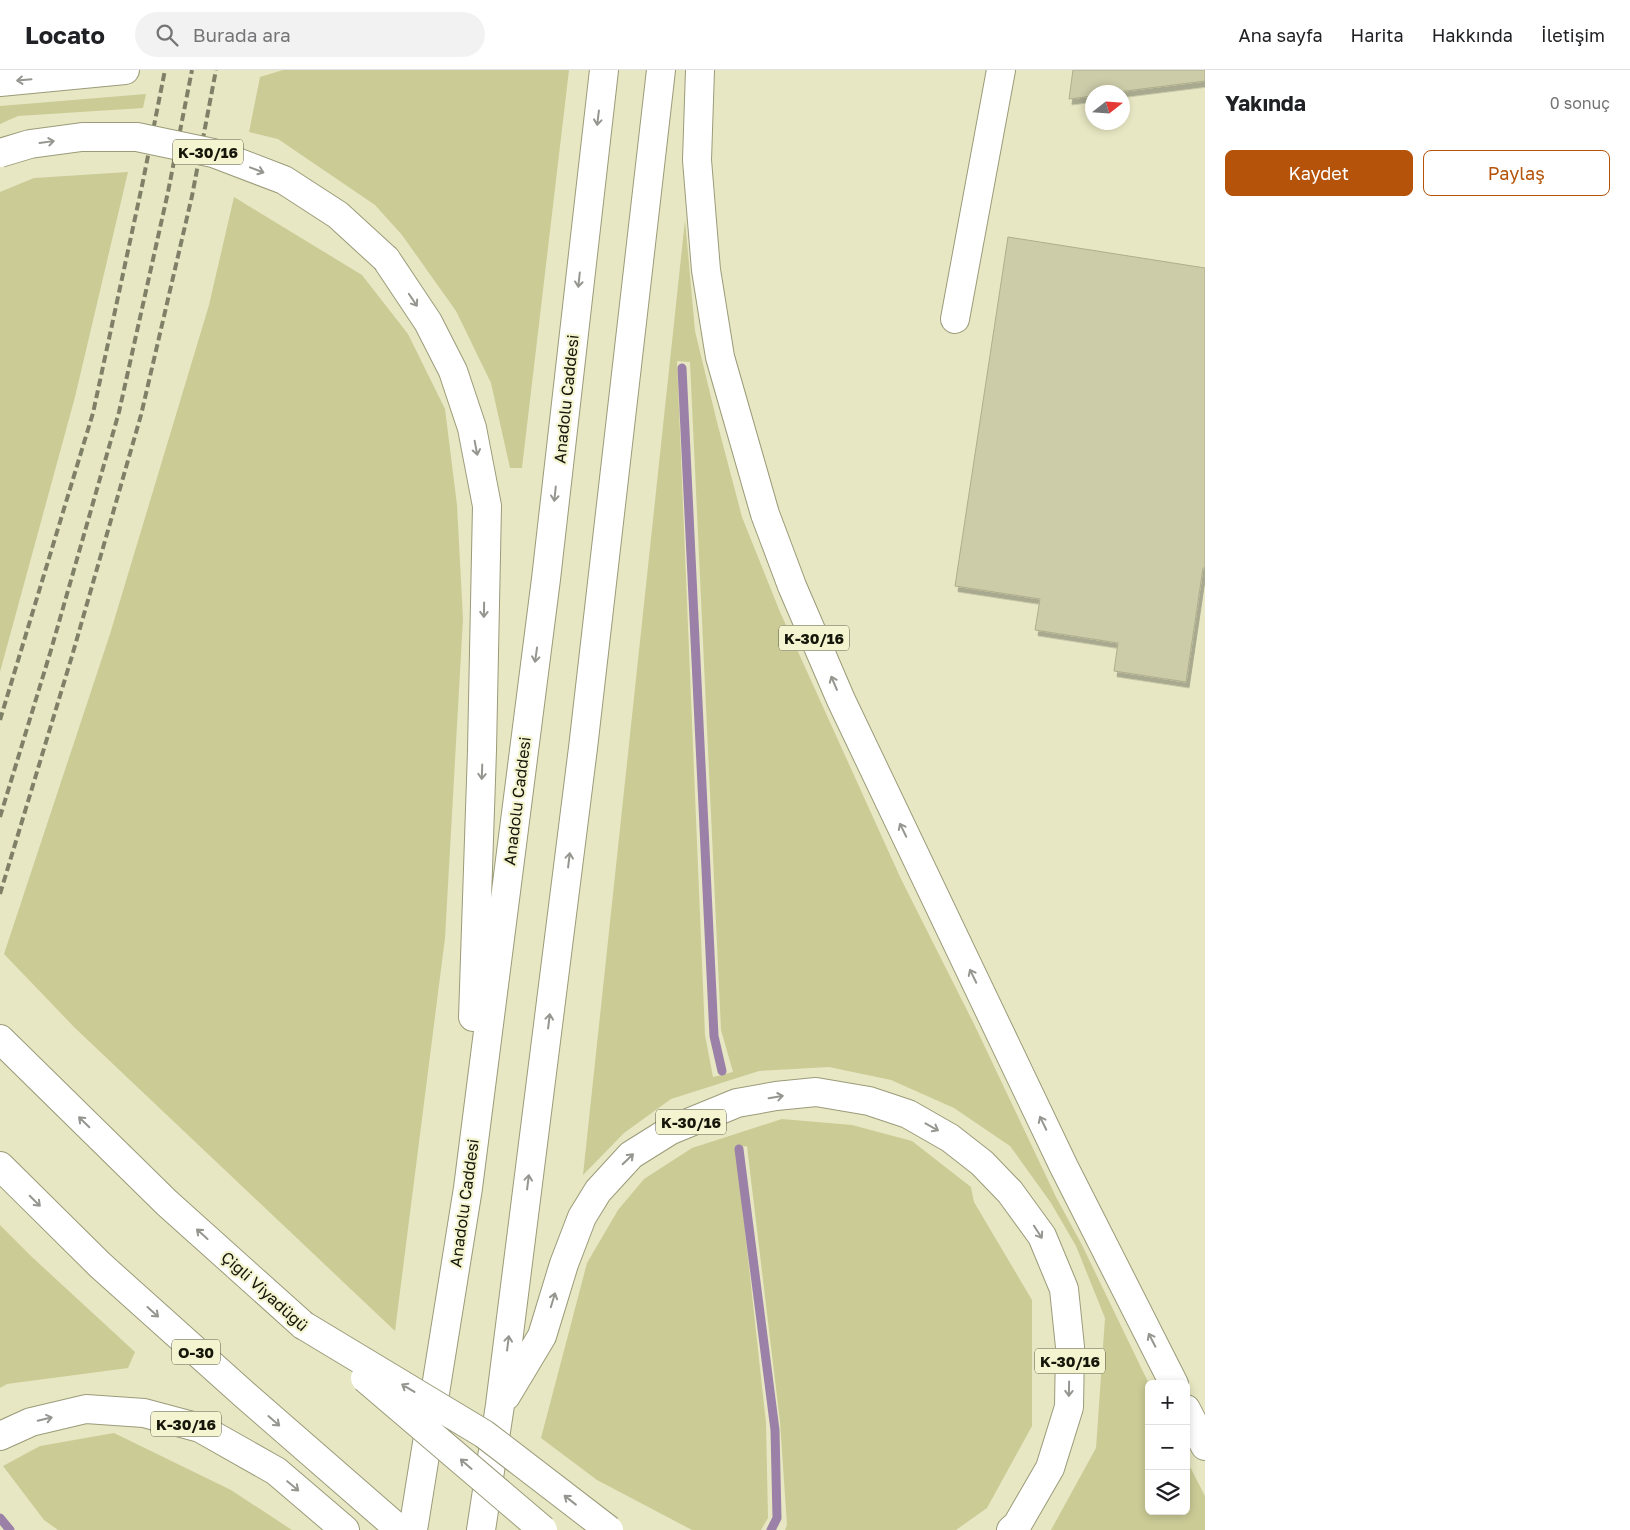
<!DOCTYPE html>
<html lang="tr">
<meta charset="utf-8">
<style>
body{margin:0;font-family:"Golos Text",sans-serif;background:#f2f2f2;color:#202124}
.controls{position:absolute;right:15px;bottom:15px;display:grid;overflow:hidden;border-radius:8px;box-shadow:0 2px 8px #0003}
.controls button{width:45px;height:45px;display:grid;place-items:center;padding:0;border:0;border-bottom:1px solid #e0e0e0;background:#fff;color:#202124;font:25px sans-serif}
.compass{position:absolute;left:1085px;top:15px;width:45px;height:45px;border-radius:50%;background:#fff;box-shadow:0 2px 8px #0003;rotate:73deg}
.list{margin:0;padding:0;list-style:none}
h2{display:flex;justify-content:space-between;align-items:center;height:65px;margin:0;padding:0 20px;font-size:21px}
h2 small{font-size:16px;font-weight:400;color:#757577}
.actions{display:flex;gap:10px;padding:15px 20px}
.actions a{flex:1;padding:11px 0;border:1px solid #b45309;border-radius:8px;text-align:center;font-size:18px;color:#b45309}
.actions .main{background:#b45309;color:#fff}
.icon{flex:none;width:28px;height:28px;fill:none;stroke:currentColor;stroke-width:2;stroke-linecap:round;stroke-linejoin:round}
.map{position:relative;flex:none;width:1205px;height:1460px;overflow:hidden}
header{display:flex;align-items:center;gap:30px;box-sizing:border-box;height:70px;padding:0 25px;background:#fff;border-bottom:1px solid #e0e0e0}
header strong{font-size:24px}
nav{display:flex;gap:28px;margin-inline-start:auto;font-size:18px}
.search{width:350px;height:45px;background:#f2f2f2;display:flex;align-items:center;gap:12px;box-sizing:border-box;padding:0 18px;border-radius:28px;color:#757577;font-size:19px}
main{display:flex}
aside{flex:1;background:#fff}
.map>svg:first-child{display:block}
.green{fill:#cbcb96;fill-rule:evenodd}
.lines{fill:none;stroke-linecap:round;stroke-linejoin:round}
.stream{stroke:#9b81a7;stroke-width:9}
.building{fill:#cccca9;stroke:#afae8d;filter:url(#shadow)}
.minor-casing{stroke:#9b9b7a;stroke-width:30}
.highway-casing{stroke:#9b9b7a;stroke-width:30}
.minor{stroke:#fff;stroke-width:28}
.highway{stroke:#fff;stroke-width:28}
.rail{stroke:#808068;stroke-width:4;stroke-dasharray:8 4;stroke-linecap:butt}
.highway-bridge-casing{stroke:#9b9b7a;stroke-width:30;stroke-linecap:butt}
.highway-bridge{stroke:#fff;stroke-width:28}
.oneway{stroke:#969690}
.labels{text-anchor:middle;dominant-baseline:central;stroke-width:4.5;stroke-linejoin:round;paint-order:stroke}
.shield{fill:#f4f4d0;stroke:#585845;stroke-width:1}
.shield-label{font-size:15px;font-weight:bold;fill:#151509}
.street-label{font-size:16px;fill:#151509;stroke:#f4f4d0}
</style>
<header>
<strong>Locato</strong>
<div class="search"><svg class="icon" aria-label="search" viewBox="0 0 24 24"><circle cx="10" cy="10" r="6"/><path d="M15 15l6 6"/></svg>Burada ara</div>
<nav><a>Ana sayfa</a><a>Harita</a><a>Hakkında</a><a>İletişim</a></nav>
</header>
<main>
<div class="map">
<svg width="1205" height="1460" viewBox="0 0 1205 1460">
<defs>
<filter id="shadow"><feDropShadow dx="3" dy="5.5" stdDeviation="0" flood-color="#0004"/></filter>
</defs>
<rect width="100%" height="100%" fill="#e7e7c3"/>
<path class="green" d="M 283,0 L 569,0 L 522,398 L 510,398 L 491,313 L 456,241 L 402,165 L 375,135 L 278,69 L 249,62 L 260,7 Z
M 146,24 L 143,38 L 18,46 L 0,54 L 0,36 Z
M 128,102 L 75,327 L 0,602 L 0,122 L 34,108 Z
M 234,127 L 362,205 L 408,264 L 445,339 L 457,435 L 463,549 L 445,868 L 395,1261 L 75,958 L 4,884 L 110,564 L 209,235 Z
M 685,150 L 695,261 L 717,352 L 742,447 L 780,542 L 901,809 L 974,954 L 1056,1127 L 1082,1175 L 1149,1314 L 1149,1441 L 1186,1441 L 1186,1389 L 1205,1426 L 1205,1460 L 1051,1460 L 1096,1378 L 1105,1248 L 1076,1176 L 1051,1133 L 1010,1076 L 954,1038 L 891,1010 L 829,997 L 759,1001 L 671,1029 L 624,1063 L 583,1105 ZM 677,291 L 690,292 L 721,960 L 733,1002 L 713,1007 L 705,965 Z
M 782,1049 L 852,1055 L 912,1071 L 971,1117 L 974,1132 L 1032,1230 L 1032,1356 L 987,1438 L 956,1460 L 785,1460 L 787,1455 L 780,1352 L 747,1076 L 736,1078 L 766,1353 L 768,1448 L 761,1460 L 692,1460 L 597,1410 L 541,1368 L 587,1193 L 618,1140 L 644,1109 L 692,1078 Z
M 0,1155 L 32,1187 L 135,1282 L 128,1298 L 7,1314 L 0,1318 Z
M 114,1363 L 231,1420 L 292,1460 L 58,1460 L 44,1450 L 3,1396 L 40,1376 Z"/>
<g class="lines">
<path class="stream" d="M 682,298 L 714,966 L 722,1001
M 739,1079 L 775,1360 L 777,1448 L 771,1460
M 0,1448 L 10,1460"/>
</g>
<path class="building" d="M 1073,0 L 1205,0 L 1205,11 L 1117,22 L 1092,22 L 1092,26 L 1069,29 Z
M 1008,167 L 1205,198 L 1205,498 L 1203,498 L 1186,612 L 1114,601 L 1118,573 L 1035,560 L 1040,529 L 955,516 Z"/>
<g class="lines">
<g class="minor-casing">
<path id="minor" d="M 955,249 L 1001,0"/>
</g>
<g class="highway-casing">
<path id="highway" d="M 700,0 L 697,90 L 706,200 L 720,287 L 765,444 L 792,516 L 841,630 L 1064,1097 L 1174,1314
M 0,12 L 125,0
M 386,189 L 428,252 L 453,301 L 472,358 L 487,436 L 482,680 L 473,947
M 0,969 L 167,1133 L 303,1255
M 0,1096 L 100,1195 L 245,1325 L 400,1460
M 506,1326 L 542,1266 L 564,1194 L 582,1147 L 598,1121 L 631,1085 L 671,1060 L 737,1033 L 776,1026 L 816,1022 L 869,1031 L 908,1044 L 950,1068 L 982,1093 L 1010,1122 L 1042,1166 L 1064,1219 L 1070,1277 L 1069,1337 L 1050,1398 L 1017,1455 L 1011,1460
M 1186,1339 L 1205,1376
M 0,1366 L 31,1352 L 86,1339 L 144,1343 L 200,1358 L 276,1401 L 345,1460
M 413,1460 L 468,1118 L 546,509 L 604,0
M 481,1460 L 500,1335 L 583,678 L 661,0"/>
</g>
<use href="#minor" class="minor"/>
<use href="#highway" class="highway"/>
<path class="rail" d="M 0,650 L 93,343 L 143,111 L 165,0
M 0,747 L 51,580 L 119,342 L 168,122 L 192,0
M 0,824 L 72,586 L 141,345 L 192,126 L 216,0"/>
<g class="highway-bridge-casing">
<path id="highway-bridge" d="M 0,83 L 30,74 L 82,67 L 137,67 L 213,83 L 284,110 L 338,145 L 386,189
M 303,1255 L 484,1364 L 609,1460
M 365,1308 L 543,1460"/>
</g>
<use href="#highway-bridge" class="highway-bridge"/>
</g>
<defs><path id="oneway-shaft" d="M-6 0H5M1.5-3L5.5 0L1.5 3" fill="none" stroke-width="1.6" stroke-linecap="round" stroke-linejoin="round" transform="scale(1.25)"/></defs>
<g class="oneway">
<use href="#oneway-shaft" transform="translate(24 10) rotate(175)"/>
<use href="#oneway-shaft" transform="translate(598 48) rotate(97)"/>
<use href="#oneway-shaft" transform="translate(47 72) rotate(-8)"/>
<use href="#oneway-shaft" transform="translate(257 100) rotate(21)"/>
<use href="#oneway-shaft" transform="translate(579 210) rotate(96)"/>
<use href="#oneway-shaft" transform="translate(413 230) rotate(56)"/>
<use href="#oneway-shaft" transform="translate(476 378) rotate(79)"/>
<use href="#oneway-shaft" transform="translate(555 424) rotate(96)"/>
<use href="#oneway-shaft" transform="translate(484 540) rotate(91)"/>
<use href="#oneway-shaft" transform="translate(536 585) rotate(98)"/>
<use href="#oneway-shaft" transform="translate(834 613) rotate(-113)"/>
<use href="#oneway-shaft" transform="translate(482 702) rotate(92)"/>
<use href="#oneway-shaft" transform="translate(903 760) rotate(-116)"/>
<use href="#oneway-shaft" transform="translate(569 790) rotate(-83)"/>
<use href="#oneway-shaft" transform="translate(973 906) rotate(-116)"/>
<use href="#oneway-shaft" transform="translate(549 951) rotate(-83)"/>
<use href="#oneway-shaft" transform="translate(776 1027) rotate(-9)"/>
<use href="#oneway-shaft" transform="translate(84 1052) rotate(-136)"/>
<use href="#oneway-shaft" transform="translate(1043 1053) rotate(-116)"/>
<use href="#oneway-shaft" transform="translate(932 1057) rotate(29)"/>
<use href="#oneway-shaft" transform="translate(628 1089) rotate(-44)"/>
<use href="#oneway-shaft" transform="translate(528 1112) rotate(-83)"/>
<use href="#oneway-shaft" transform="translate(35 1131) rotate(45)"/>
<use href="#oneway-shaft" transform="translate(1038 1162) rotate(57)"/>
<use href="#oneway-shaft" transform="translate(202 1164) rotate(-138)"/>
<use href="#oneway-shaft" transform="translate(553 1230) rotate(-73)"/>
<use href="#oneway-shaft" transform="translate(153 1242) rotate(42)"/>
<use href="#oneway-shaft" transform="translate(1152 1270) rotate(-117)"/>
<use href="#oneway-shaft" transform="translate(508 1273) rotate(-83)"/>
<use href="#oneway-shaft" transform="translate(408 1318) rotate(-149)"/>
<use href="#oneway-shaft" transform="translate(1069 1319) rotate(91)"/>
<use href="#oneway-shaft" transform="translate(45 1349) rotate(-13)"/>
<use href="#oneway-shaft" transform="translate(274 1351) rotate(41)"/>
<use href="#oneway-shaft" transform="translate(466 1394) rotate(-139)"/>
<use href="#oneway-shaft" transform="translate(293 1416) rotate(40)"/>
<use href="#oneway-shaft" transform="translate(570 1430) rotate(-142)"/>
</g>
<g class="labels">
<g class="shield">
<rect x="173" y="69.5" width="70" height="25" rx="4"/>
<rect x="779" y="555.5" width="70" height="25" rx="4"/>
<rect x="656" y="1039.5" width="70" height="25" rx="4"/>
<rect x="172" y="1269.5" width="48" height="25" rx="4"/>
<rect x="1035" y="1278.5" width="70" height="25" rx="4"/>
<rect x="151" y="1341.5" width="70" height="25" rx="4"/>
</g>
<g class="shield-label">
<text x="208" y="82">K-30/16</text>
<text x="814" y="568">K-30/16</text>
<text x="691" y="1052">K-30/16</text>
<text x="196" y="1282">O-30</text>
<text x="1070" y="1291">K-30/16</text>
<text x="186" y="1354">K-30/16</text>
</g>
<g class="street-label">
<text transform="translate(566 329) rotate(-84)">Anadolu Caddesi</text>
<text transform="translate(517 731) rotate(-83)">Anadolu Caddesi</text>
<text transform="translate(464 1133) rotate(-82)">Anadolu Caddesi</text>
<text transform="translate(265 1221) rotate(42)">Çiğli Viyadüğü</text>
</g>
</g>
</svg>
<div class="controls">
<button>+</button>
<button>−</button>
<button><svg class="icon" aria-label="layers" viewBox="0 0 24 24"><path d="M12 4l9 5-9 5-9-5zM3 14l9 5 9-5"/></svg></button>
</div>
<svg class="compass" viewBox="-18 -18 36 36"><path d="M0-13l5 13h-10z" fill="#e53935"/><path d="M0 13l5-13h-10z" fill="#757577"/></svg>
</div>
<aside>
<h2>Yakında<small>0 sonuç</small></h2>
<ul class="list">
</ul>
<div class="actions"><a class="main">Kaydet</a><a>Paylaş</a></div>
</aside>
</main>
